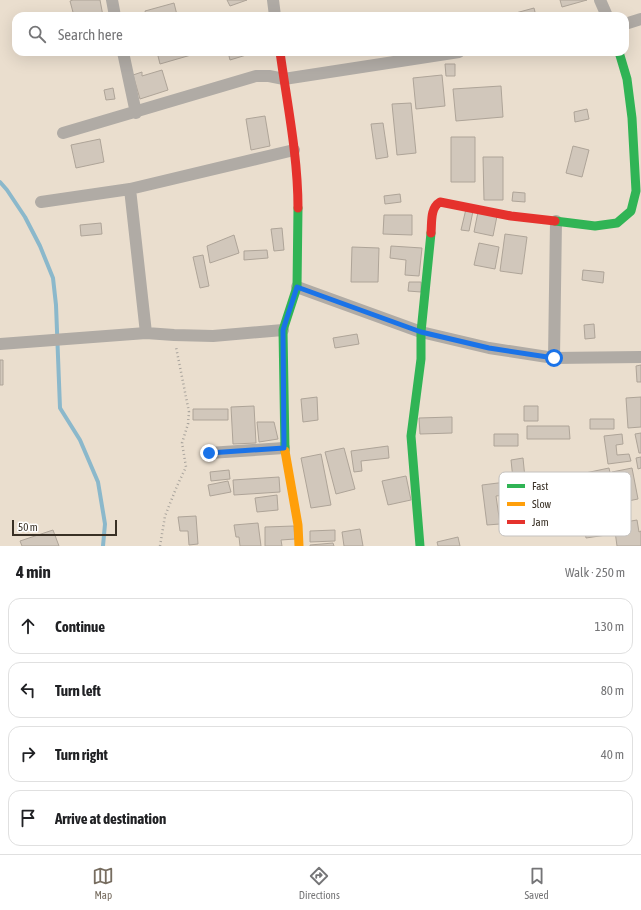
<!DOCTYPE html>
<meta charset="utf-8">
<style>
body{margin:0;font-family:"Asap Condensed",sans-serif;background:#f6f6f6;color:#202124}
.scale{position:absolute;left:12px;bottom:10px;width:105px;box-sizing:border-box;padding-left:4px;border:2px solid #393025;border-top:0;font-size:11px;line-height:14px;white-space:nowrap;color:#393025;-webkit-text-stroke:3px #fff;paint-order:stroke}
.stop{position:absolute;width:12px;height:12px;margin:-9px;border:3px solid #1a73e8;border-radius:50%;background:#fff}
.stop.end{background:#1a73e8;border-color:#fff;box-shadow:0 1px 4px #0008}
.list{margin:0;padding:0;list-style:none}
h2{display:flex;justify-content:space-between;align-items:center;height:52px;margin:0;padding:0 16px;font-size:17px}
h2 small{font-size:13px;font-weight:400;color:#757577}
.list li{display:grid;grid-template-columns:26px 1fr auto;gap:12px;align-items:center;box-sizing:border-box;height:56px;margin:0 8px 8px;padding:0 8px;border:1px solid #e0e0e0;border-radius:12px}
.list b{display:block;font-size:15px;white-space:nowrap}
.list em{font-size:13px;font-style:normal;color:#757577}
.icon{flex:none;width:22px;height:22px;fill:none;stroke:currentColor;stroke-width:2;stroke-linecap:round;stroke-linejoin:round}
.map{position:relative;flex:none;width:641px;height:546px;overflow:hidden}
.search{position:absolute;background:#fff;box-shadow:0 4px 16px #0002;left:12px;right:12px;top:12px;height:44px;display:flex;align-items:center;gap:10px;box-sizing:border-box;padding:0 14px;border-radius:12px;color:#757577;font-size:15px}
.sheet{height:308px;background:#fff}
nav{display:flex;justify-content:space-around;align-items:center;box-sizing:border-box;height:56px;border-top:1px solid #e0e0e0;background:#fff;font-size:11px;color:#757577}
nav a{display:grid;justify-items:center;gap:2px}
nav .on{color:#776d60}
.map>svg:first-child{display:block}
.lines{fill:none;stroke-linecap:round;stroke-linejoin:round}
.stream{stroke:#8bb8cb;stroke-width:4}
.building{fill:#d1c7bb;stroke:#aea498}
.path{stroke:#a9a49d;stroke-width:2.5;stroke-dasharray:1 3;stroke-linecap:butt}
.street{stroke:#b0aba5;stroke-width:12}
.fast{stroke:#30b455;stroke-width:9}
.slow{stroke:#ff9f0a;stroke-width:9}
.jam{stroke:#e5322d;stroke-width:9}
.route{stroke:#1a73e8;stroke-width:5}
.key{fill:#fff;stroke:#c4c1be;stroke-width:1}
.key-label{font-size:11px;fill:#393025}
</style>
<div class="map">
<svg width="641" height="546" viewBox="0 0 641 546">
<rect width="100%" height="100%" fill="#eadece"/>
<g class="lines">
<path class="stream" d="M 0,182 L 7,190 L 25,217 L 40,246 L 53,278 L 56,305 L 60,408 L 80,440 L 98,482 L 105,524 L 103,546"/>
</g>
<path class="building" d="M 73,0 L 100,0 L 103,16 L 74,16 L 70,1 Z
M 227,0 L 247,0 L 230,6 Z
M 560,0 L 587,0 L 562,7 Z
M 174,3 L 177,15 L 172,16 L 146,16 L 145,11 Z
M 534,8 L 536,16 L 512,16 L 512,14 Z
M 157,52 L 190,52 L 191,55 L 160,64 Z
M 228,52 L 256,52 L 230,60 Z
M 445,64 L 455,64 L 455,76 L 446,76 Z
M 162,70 L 168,90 L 140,99 L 133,75 L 142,72 L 142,76 Z
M 442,75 L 445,106 L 416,109 L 413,78 Z
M 501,86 L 503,117 L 456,121 L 453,89 Z
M 113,88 L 115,99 L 106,100 L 104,90 Z
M 411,103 L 416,153 L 397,155 L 392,104 Z
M 587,109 L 589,119 L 575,122 L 574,112 Z
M 265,116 L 270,146 L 251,150 L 246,119 Z
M 383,123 L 388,157 L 376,159 L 371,124 Z
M 451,137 L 475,137 L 475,182 L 451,182 Z
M 100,139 L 104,162 L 76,168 L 71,145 Z
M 573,146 L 589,150 L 582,177 L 566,173 Z
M 483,157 L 503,157 L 503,200 L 484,200 Z
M 513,192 L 525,193 L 525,202 L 512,201 Z
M 400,194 L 401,202 L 385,204 L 384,196 Z
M 466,209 L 473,211 L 469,231 L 461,230 Z
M 478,212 L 497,216 L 493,236 L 474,232 Z
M 384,215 L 412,215 L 412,235 L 383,234 Z
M 101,223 L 102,234 L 81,236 L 80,225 Z
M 282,228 L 284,250 L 274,251 L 271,229 Z
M 505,234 L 527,237 L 522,274 L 500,271 Z
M 234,235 L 239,253 L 210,263 L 207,246 Z
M 479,243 L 499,247 L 495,269 L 474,265 Z
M 391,246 L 422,248 L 419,276 L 405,275 L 406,260 L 390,258 Z
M 352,247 L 379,248 L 378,282 L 351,282 Z
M 267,250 L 268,258 L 244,260 L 244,251 Z
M 203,255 L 209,286 L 200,288 L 193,257 Z
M 583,270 L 604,272 L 603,283 L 582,280 Z
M 409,282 L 421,282 L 421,292 L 408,291 Z
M 594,324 L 595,338 L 585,339 L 584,325 Z
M 357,334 L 359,344 L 335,348 L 333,338 Z
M 0,360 L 3,360 L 3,385 L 0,385 Z
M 641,365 L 641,382 L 637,382 L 636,366 Z
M 317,397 L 318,420 L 303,422 L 301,399 Z
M 641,397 L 641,427 L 628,428 L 626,398 Z
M 254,406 L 256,443 L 233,444 L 231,407 Z
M 524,406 L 538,406 L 538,421 L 524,421 Z
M 193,409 L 228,409 L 228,420 L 193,420 Z
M 452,417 L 452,433 L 420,434 L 419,418 Z
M 590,419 L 614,419 L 614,429 L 590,429 Z
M 257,422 L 274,422 L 278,439 L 259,442 Z
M 527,426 L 569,426 L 570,439 L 527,439 Z
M 641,433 L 641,453 L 639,453 L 635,434 Z
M 494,434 L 518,434 L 518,446 L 494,446 Z
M 622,434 L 623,444 L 616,445 L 617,455 L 629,454 L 631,461 L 608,464 L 604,436 Z
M 388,446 L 389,458 L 361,461 L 362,471 L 354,472 L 351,451 Z
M 344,448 L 355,489 L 336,494 L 325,452 Z
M 321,454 L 331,505 L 311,508 L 301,458 Z
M 641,457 L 641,468 L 638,469 L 636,458 Z
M 523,458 L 525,478 L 513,479 L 511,460 Z
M 609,468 L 612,482 L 574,489 L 571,476 Z
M 632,468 L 638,499 L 618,503 L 612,472 Z
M 229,470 L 230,479 L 211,481 L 210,472 Z
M 406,476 L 411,500 L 388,505 L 382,481 Z
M 279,477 L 280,492 L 234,495 L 233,480 Z
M 530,479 L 531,492 L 496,496 L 500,524 L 487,525 L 482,485 Z
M 228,481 L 231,492 L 210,496 L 208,485 Z
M 277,495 L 278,510 L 257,512 L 255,498 Z
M 196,516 L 198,544 L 189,545 L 188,531 L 180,531 L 178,517 Z
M 611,517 L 613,534 L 586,538 L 583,521 Z
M 637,520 L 639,532 L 641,531 L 641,546 L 617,546 L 614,524 Z
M 258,523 L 261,546 L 240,546 L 239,537 L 236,537 L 234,525 Z
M 294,526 L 295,539 L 281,540 L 282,546 L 265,546 L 265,527 Z
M 360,529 L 363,546 L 344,546 L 342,532 Z
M 53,530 L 59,546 L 22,546 L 20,541 Z
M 335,530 L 335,541 L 310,542 L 310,531 Z
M 458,537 L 460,546 L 438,546 L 437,542 Z
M 333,543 L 334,546 L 310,546 L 310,545 Z"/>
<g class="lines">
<path class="path" d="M 160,546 L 165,516 L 177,486 L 186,467 L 182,443 L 188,424 L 189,412 L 176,347"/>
<path class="street" d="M 112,0 L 115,16
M 273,0 L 275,16
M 600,0 L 607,16
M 625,24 L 641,19
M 123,52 L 136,113
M 63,133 L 256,76 L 269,76 L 284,79 L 459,52
M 130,189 L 146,333
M 41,202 L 130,189 L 294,150
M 297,287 L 421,332 L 489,348 L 554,358 L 641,357
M 0,344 L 146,333 L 174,335 L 213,336 L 283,330
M 554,358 L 556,221
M 209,453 L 284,448"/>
<path class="fast" d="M 555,221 L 595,226 L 617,223 L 631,211 L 636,191 L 632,118 L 627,79 L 619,52
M 285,451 L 283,330 L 297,287 L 298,208
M 420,546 L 411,436 L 421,359 L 421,332 L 431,233"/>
<path class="slow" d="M 285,451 L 298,525 L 299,546"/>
<path class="jam" d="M 280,52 C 287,103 298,156 298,208
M 431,233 C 432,222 430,208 440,202 L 511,216 L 555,221"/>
</g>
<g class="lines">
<path class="route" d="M 209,453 L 284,448 L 283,330 L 297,287 L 421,332 L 489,348 L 554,358"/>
</g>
<rect x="499" y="472" width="132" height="64" rx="6" class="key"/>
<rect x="507" y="484" width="18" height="4" fill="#30b455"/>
<rect x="507" y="502" width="18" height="4" fill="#ff9f0a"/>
<rect x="507" y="520" width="18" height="4" fill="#e5322d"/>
<g class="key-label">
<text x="532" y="490">Fast</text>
<text x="532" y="508">Slow</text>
<text x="532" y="526">Jam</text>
</g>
</svg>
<div class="scale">50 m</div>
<div class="stop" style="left:554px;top:358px"></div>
<div class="stop end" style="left:209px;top:453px"></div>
<div class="search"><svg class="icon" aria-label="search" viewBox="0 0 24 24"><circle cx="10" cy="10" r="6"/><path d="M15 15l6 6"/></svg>Search here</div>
</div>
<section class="sheet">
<h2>4 min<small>Walk · 250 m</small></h2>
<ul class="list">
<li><svg class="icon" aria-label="ahead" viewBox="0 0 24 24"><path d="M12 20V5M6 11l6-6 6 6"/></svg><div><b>Continue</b></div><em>130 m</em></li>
<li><svg class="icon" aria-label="left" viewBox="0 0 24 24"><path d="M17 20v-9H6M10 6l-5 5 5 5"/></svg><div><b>Turn left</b></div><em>80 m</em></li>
<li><svg class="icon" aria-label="right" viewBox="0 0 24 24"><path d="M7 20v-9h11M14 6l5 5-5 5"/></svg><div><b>Turn right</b></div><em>40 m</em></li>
<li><svg class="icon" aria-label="arrive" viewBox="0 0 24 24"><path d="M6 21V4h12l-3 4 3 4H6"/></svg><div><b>Arrive at destination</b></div></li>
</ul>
</section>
<nav>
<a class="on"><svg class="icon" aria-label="map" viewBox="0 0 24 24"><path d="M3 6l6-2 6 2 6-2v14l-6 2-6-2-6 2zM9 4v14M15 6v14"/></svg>Map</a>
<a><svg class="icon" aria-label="directions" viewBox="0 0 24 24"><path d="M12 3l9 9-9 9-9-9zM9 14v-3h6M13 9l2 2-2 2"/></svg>Directions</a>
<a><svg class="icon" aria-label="saved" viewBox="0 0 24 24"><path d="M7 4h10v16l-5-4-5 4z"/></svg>Saved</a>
</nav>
